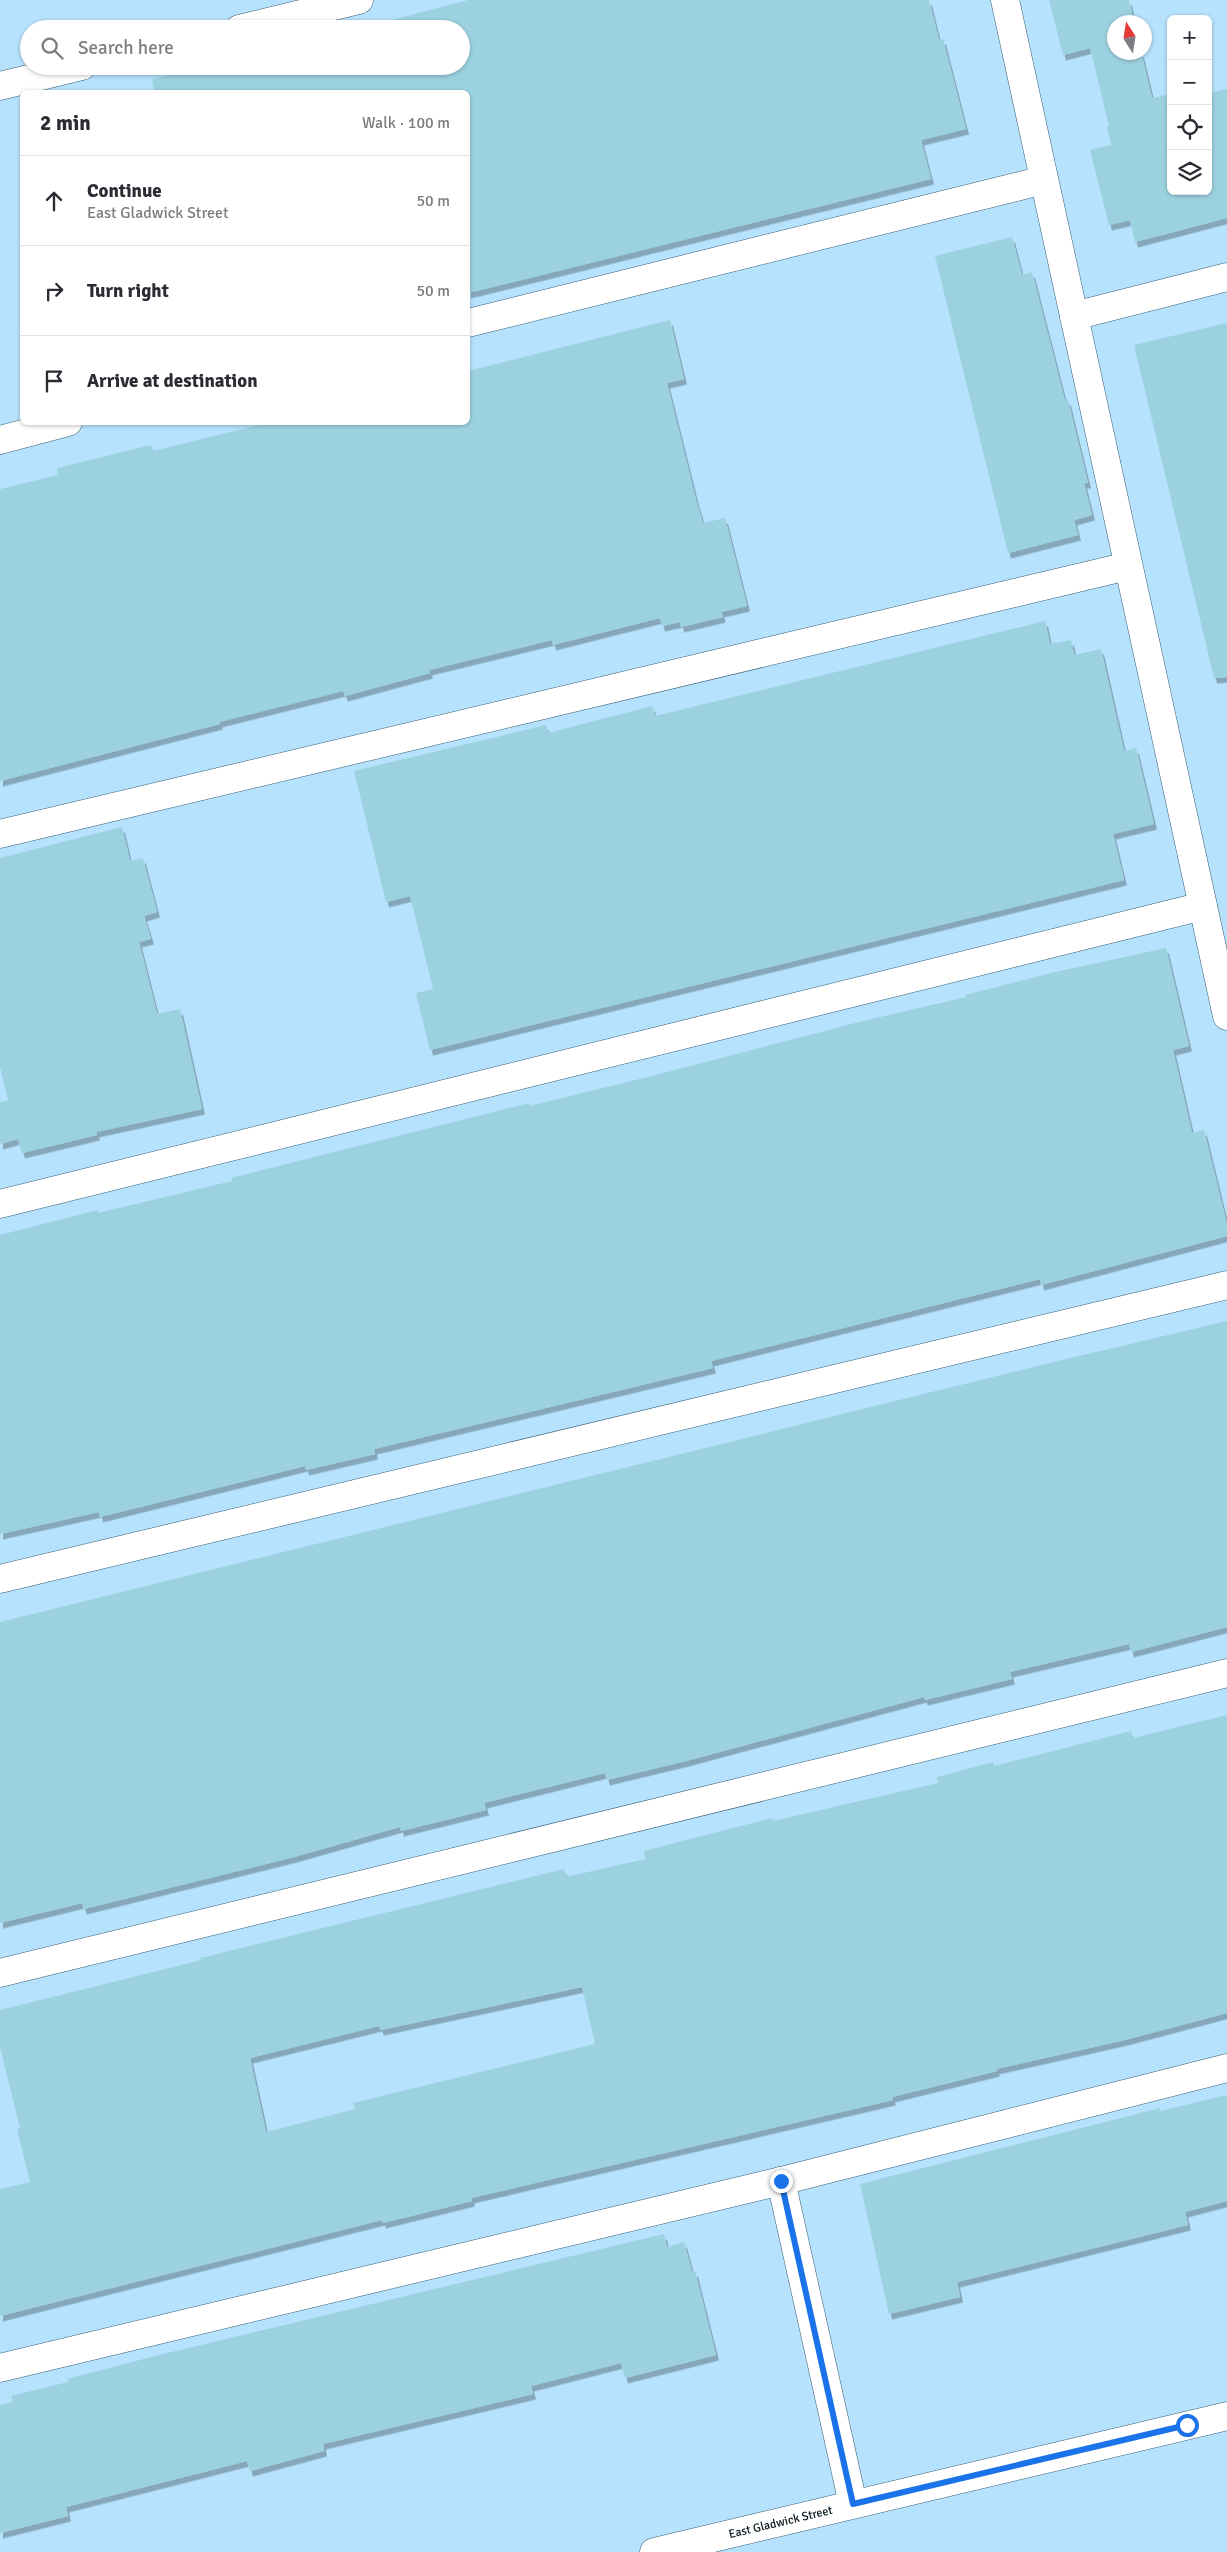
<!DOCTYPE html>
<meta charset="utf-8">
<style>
body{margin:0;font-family:Signika,sans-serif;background:#f2f2f3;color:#2b2b33}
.controls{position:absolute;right:15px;top:15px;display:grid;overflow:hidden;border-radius:8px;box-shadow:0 1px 4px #0004}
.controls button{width:45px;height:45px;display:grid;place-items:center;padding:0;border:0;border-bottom:1px solid #e1e1e2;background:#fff;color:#2b2b33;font:25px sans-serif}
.compass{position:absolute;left:1107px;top:15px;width:45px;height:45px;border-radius:50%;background:#fff;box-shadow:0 1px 4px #0004;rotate:348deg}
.stop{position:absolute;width:15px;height:15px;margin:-11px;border:4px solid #1a73e8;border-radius:50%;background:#fff}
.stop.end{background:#1a73e8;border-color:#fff;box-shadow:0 1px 5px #0008}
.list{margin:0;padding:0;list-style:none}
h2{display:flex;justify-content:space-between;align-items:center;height:65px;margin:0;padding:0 20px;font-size:21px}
h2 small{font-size:16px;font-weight:400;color:#7c7c81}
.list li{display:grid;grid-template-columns:32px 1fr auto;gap:15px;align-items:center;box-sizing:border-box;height:90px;padding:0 20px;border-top:1px solid #e1e1e2}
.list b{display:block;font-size:19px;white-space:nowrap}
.list p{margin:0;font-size:16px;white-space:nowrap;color:#7c7c81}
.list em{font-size:16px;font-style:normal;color:#7c7c81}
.icon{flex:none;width:28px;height:28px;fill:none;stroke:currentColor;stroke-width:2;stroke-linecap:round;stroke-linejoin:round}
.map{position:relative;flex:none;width:1227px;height:2552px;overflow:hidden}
.search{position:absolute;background:#fff;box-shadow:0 1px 4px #0004;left:20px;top:20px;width:450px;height:55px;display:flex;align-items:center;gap:12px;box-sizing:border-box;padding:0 18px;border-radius:28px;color:#7c7c81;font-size:19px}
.panel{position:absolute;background:#fff;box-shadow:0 1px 4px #0004;left:20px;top:90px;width:450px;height:335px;border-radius:8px}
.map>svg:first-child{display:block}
.building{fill:#9cd2e0;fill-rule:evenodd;filter:url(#shadow)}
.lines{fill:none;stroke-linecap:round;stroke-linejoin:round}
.minor-casing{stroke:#365e75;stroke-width:29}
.minor{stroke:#fff;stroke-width:28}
.route{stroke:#1a73e8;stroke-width:6}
.labels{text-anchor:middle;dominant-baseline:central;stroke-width:5;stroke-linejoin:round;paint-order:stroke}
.street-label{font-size:12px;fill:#03121b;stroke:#d3edfd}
</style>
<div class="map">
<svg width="1227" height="2552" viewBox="0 0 1227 2552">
<defs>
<filter id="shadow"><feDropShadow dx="3" dy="5.5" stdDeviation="0" flood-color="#0004"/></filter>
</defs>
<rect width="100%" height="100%" fill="#b7e2fd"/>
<path class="building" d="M 468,0 L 929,0 L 939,40 L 943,39 L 966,129 L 921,140 L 931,179 L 468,293 L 468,92 L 154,92 L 152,79 L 206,66 L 461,66 L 461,29 L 358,29 Z
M 1049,0 L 1129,0 L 1134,22 L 1114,22 L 1114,52 L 1141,52 L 1152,98 L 1171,94 L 1171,191 L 1208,191 L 1208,93 L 1227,89 L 1227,218 L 1135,242 L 1130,220 L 1109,225 L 1090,150 L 1111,145 L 1107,127 L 1109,126 L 1090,48 L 1063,55 Z
M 1012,237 L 1022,275 L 1032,272 L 1065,401 L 1068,400 L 1088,483 L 1084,483 L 1092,515 L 1074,520 L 1078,535 L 1008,553 L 935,256 Z
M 670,320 L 684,379 L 667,383 L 696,500 L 703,523 L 725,518 L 747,606 L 721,612 L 723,617 L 681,627 L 680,622 L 662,626 L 660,618 L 553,645 L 552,640 L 429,670 L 430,673 L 345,696 L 343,691 L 219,722 L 220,724 L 0,781 L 0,489 L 58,475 L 57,468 L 151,445 L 153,451 L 271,422 L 468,422 L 468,371 Z
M 1227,323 L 1227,677 L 1214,678 L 1134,345 Z
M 1045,621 L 1050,644 L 1071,640 L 1074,655 L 1101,649 L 1124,751 L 1136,748 L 1154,824 L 1113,834 L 1124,880 L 430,1050 L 416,993 L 433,989 L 410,896 L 386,902 L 354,771 L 546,725 L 548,733 L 652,706 L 655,716 Z
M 122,827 L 130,861 L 143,858 L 157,912 L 144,916 L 151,939 L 139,942 L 157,1014 L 180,1009 L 202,1109 L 96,1132 L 97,1135 L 22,1153 L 18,1139 L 0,1144 L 0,1102 L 8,1100 L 0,1067 L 0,858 Z
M 1166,948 L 1189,1046 L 1173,1050 L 1192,1133 L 1204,1130 L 1227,1225 L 1227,1236 L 1041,1285 L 1040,1279 L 711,1361 L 713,1368 L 374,1449 L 375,1454 L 306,1470 L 305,1466 L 100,1517 L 99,1512 L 0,1534 L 0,1235 L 98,1210 L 98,1213 L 232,1181 L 231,1178 L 529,1103 L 529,1106 L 652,1076 L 863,1021 L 966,997 L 965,995 L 1055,972 Z
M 1227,1321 L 1227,1627 L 1131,1652 L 1129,1644 L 1010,1672 L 1012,1679 L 925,1700 L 924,1697 L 686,1761 L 607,1780 L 605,1773 L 484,1803 L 486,1810 L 401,1831 L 400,1827 L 294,1857 L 84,1909 L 82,1903 L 0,1923 L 0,1622 L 1041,1365 Z
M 1227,1715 L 1227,2013 L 1125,2040 L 996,2069 L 997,2071 L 892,2097 L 893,2100 L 471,2198 L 472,2201 L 383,2223 L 382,2220 L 0,2316 L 0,2189 L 30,2182 L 17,2129 L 20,2128 L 0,2047 L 0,2010 L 201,1960 L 200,1958 L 564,1869 L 566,1877 L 645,1859 L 644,1851 L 772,1818 L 773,1821 L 938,1783 L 937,1777 L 993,1762 L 994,1766 L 1131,1731 L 1133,1738 ZM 582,1987 L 595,2044 L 353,2103 L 355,2109 L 266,2132 L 250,2058 L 379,2026 L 381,2030 Z
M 1227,2095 L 1227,2201 L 1185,2212 L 1188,2225 L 957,2282 L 960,2297 L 889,2314 L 860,2184 L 1160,2108 L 1160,2111 Z
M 664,2234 L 667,2247 L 684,2242 L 692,2272 L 695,2271 L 716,2355 L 625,2378 L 621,2363 L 531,2386 L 533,2394 L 323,2444 L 324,2451 L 250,2471 L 247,2461 L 66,2507 L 68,2516 L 0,2533 L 0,2405 L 13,2402 L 11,2396 L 68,2382 L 67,2379 L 155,2356 Z"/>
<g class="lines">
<g class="minor-casing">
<g id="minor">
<path d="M 1005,0 L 1227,1016"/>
<path d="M 239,29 L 359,0"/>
<path d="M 0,86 L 82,66"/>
<path d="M 1074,316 L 1227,277"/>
<path d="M 468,323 L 1044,180"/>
<path d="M 0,440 L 68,422"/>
<path d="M 0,834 L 1128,566"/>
<path d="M 0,1204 L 1203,906"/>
<path d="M 0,1579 L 1227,1285"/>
<path d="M 0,1973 L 1227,1673"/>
<path d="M 781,2181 L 853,2504"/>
<path d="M 0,2368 L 781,2181 L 1227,2068"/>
<path id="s1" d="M 654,2552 L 1227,2416"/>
</g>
</g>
<use href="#minor" class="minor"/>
</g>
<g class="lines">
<path class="route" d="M 781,2181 L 853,2504 L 1187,2425"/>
</g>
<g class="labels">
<g class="street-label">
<text stroke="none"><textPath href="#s1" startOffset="130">East Gladwick Street</textPath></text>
</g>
</g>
</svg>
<div class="controls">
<button>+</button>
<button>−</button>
<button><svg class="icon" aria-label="locate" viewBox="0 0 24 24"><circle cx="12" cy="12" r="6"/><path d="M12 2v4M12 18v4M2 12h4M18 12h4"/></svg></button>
<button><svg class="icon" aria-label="layers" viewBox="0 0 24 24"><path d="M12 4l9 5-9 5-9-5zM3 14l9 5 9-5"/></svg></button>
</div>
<svg class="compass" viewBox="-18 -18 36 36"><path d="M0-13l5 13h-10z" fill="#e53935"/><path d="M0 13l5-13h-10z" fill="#7c7c81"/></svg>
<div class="stop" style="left:1187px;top:2425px"></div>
<div class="stop end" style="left:781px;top:2181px"></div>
<div class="search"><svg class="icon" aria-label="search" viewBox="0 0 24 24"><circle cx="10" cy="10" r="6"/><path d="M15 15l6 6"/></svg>Search here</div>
<section class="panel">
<h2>2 min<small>Walk · 100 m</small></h2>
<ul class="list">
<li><svg class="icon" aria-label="ahead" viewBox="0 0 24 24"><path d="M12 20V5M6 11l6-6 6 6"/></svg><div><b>Continue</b><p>East Gladwick Street</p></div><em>50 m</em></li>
<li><svg class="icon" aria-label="right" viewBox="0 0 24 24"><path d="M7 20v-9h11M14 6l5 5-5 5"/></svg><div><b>Turn right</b></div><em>50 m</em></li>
<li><svg class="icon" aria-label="arrive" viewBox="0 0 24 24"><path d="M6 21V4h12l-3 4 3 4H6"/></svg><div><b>Arrive at destination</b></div></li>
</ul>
</section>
</div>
